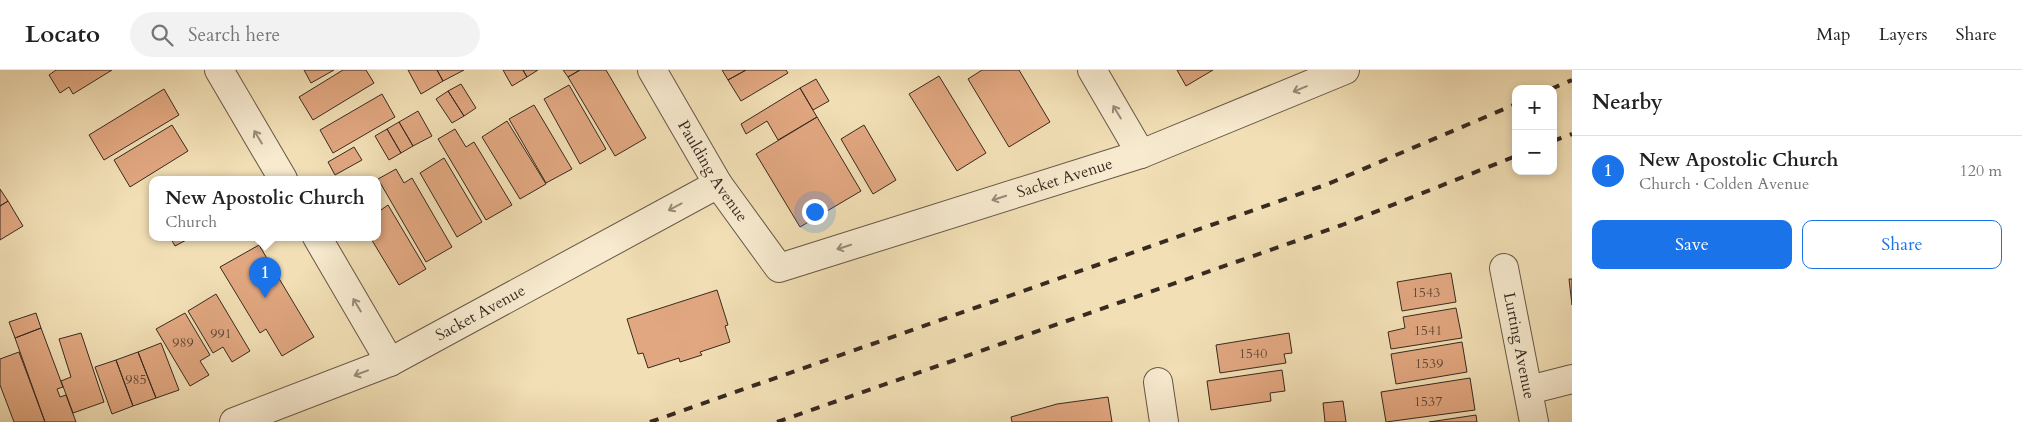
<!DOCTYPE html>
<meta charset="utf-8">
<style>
body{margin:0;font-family:Cardo,serif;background:#f2f2f2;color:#222}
.controls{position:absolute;right:15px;top:15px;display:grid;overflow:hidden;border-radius:10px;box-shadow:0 2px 8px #0003}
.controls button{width:45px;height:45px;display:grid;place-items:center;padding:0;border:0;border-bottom:1px solid #e0e0e0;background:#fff;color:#222;font:25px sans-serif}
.you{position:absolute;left:814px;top:141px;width:18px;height:18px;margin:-12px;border:4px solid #fff;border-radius:50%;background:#1a73e8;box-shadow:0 0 0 8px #1a73e833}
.badge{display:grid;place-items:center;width:32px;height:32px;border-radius:50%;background:#1a73e8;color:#fff;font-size:16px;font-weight:700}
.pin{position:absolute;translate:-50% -41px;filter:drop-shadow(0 1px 2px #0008)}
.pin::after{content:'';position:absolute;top:26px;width:18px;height:15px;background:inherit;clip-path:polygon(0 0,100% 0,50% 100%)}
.popup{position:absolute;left:149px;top:106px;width:232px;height:65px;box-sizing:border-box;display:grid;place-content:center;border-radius:10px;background:#fff;filter:drop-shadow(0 1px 4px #0005);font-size:16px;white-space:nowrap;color:#767676}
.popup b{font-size:19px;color:#222}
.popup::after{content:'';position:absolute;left:50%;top:100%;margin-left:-10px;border:10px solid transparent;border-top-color:#fff}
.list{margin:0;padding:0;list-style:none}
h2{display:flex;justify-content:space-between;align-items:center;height:65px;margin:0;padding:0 20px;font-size:21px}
h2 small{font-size:16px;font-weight:400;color:#767676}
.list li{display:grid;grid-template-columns:32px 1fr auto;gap:15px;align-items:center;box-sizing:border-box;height:70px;padding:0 20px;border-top:1px solid #e0e0e0}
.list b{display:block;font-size:19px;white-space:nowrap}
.list p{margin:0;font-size:16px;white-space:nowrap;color:#767676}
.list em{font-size:16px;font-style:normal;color:#767676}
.actions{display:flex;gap:10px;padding:15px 20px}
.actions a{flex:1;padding:11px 0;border:1px solid #1a73e8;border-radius:10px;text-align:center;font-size:18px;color:#1a73e8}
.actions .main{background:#1a73e8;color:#fff}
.icon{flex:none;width:28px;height:28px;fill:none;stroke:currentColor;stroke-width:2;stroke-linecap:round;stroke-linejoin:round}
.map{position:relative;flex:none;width:1572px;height:352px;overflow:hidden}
header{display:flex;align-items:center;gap:30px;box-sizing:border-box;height:70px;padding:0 25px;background:#fff;border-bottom:1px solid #e0e0e0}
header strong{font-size:24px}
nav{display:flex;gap:28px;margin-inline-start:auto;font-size:18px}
.search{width:350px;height:45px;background:#f2f2f2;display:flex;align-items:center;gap:12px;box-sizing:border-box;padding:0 18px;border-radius:28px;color:#767676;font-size:19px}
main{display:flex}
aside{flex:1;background:#fff}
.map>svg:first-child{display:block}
.building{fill:#e1a780;stroke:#382a21}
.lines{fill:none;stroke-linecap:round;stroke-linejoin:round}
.street-casing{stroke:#665746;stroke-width:30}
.street{stroke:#f7eacf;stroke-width:28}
.rail{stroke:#382a21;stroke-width:4;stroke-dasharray:9 9;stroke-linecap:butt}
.oneway{stroke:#988a78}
.labels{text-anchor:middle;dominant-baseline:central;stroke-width:4;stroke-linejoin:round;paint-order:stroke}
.number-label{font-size:14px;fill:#624939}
.street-label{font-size:16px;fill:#382a21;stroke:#f7eacf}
</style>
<header>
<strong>Locato</strong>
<div class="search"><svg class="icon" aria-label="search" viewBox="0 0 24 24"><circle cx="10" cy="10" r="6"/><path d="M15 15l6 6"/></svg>Search here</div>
<nav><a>Map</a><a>Layers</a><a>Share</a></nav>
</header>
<main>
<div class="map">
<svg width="1572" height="352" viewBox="0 0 1572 352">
<rect width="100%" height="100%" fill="#f2dfb5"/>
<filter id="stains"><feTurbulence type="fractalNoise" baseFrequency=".004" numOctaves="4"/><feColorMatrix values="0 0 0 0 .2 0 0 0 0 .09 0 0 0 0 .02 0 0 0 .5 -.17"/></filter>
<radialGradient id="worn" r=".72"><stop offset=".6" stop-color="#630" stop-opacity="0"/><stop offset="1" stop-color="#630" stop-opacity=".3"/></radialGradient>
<path class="building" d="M 56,0 L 112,0 L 73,24 L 69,17 L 60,23 L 49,5 Z
M 304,0 L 334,0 L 311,13 Z
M 343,0 L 366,0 L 374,13 L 313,50 L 299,27 Z
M 408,0 L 437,0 L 443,11 L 421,24 Z
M 437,0 L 464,0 L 443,11 Z
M 503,0 L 523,0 L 527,7 L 512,16 Z
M 523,0 L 538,0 L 527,7 Z
M 563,0 L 580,0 L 568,7 Z
M 580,0 L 606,0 L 646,68 L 615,86 L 568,7 Z
M 722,0 L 746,0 L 728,10 Z
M 746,0 L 786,0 L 788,3 L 741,31 L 728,10 Z
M 982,0 L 1019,0 L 1050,52 L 1009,77 L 968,9 Z
M 1177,0 L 1213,0 L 1186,16 Z
M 939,6 L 986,83 L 957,101 L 909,24 Z
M 816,9 L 829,31 L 813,40 L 800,18 Z
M 461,14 L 476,38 L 464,46 L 448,21 Z
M 569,15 L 606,79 L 580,94 L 544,29 Z
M 800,18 L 817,47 L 778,70 L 767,51 L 746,64 L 741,54 Z
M 164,19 L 179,45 L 104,90 L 89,65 Z
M 448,21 L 464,46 L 452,53 L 436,29 Z
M 382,24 L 395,47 L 333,83 L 320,60 Z
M 534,35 L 572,99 L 546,113 L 509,49 Z
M 418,41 L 432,66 L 413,76 L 399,52 Z
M 817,47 L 861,121 L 800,157 L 756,84 Z
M 507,51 L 546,114 L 520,129 L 482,67 Z
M 399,52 L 413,76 L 401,83 L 387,59 Z
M 172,55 L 188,81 L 130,117 L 114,90 Z
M 864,55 L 896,110 L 873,124 L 841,69 Z
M 387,59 L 401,83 L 389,90 L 375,66 Z
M 455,59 L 466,77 L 474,72 L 512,135 L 486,150 L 438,69 Z
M 354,77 L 362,90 L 335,105 L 328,92 Z
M 444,88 L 482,152 L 457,167 L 420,103 Z
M 396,99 L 404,113 L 412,108 L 452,177 L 426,192 L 378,109 Z
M 0,119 L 8,131 L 0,136 Z
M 8,131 L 23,156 L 0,170 L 0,136 Z
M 388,135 L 426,199 L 399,215 L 370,167 L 378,167 L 378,142 Z
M 170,167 L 192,167 L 175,176 Z
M 259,175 L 314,267 L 282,286 L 266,259 L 260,263 L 220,197 Z
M 1451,203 L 1456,232 L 1402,241 L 1397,212 Z
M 1569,209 L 1572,209 L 1572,235 Z
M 717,220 L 728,255 L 725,256 L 730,272 L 700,282 L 702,285 L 680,292 L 679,288 L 648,298 L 643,283 L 638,284 L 627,249 Z
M 216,224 L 250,281 L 232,292 L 223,277 L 213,283 L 188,241 Z
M 1456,238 L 1462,268 L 1391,279 L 1388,262 L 1405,258 L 1403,247 Z
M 36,243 L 41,258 L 15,268 L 9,252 Z
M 185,243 L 210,285 L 200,291 L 209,305 L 190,316 L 156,259 Z
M 41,258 L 63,317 L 57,319 L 60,327 L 66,325 L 76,352 L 45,352 L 15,268 Z
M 81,263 L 104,332 L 73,343 L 61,311 L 71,307 L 59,269 Z
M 1289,263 L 1292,283 L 1284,284 L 1286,293 L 1220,303 L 1216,275 Z
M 1462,272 L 1467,302 L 1396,314 L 1391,284 Z
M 161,273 L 179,320 L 156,328 L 138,282 Z
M 19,282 L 45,352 L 14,352 L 0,315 L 0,289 Z
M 138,282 L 156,328 L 133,336 L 116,290 Z
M 116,290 L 133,336 L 112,344 L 95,297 Z
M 1282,300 L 1285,321 L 1270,323 L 1271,331 L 1211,340 L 1207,311 Z
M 1470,308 L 1475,340 L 1386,352 L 1381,322 Z
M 1108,327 L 1112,352 L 1012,352 L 1011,347 L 1057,334 Z
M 1343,331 L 1346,352 L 1325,352 L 1323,333 Z
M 1476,345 L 1477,352 L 1429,352 Z"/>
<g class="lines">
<g class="street-casing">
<g id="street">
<path d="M 219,0 L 283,109"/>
<path id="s1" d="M 652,0 L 718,114 L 779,198 L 1141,84 L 1345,0"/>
<path d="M 1092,0 L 1141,84"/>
<path d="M 317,167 L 390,292"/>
<path id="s2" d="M 1504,198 L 1534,352"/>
<path d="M 1158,312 L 1164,352"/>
<path d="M 1529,320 L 1572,309"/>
<path id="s3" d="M 234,352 L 390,292 L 718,114"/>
</g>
</g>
<use href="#street" class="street"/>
<path class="rail" d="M 1551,19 L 1572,10
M 1553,71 L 1572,64
M 650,352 L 1328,114 L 1516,34
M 777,352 L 1342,155 L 1516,86"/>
</g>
<defs><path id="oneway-shaft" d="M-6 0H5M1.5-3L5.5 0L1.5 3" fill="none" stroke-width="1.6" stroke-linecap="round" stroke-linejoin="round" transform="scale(1.25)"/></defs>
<g class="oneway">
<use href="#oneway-shaft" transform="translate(1300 19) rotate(158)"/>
<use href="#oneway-shaft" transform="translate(1117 42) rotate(-121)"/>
<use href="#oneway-shaft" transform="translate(258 67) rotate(-121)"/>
<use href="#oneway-shaft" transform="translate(999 128) rotate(162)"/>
<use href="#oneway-shaft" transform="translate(675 137) rotate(152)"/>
<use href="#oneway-shaft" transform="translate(844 177) rotate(162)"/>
<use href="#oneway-shaft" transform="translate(357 235) rotate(-121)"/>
<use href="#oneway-shaft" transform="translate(361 303) rotate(159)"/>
</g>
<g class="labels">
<g class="number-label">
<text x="1426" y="222">1543</text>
<text x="1428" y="260">1541</text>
<text x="221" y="263">991</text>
<text x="183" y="272">989</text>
<text x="1253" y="283">1540</text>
<text x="1429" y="293">1539</text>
<text x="136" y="309">985</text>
<text x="1428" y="331">1537</text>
</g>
<g class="street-label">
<text stroke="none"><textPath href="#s1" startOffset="118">Paulding Avenue</textPath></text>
<text stroke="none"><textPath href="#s1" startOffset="535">Sacket Avenue</textPath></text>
<text stroke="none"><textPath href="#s3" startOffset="270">Sacket Avenue</textPath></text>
<text stroke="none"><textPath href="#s2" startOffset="79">Lurting Avenue</textPath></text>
</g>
</g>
<rect width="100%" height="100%" filter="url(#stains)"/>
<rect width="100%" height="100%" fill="url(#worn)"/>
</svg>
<div class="controls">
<button>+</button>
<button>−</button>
</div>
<div class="you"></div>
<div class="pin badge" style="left:265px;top:228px">1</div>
<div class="popup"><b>New Apostolic Church</b>Church</div>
</div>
<aside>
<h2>Nearby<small></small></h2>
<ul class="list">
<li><span class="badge">1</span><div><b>New Apostolic Church</b><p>Church · Colden Avenue</p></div><em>120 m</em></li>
</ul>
<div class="actions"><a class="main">Save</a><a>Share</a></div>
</aside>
</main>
